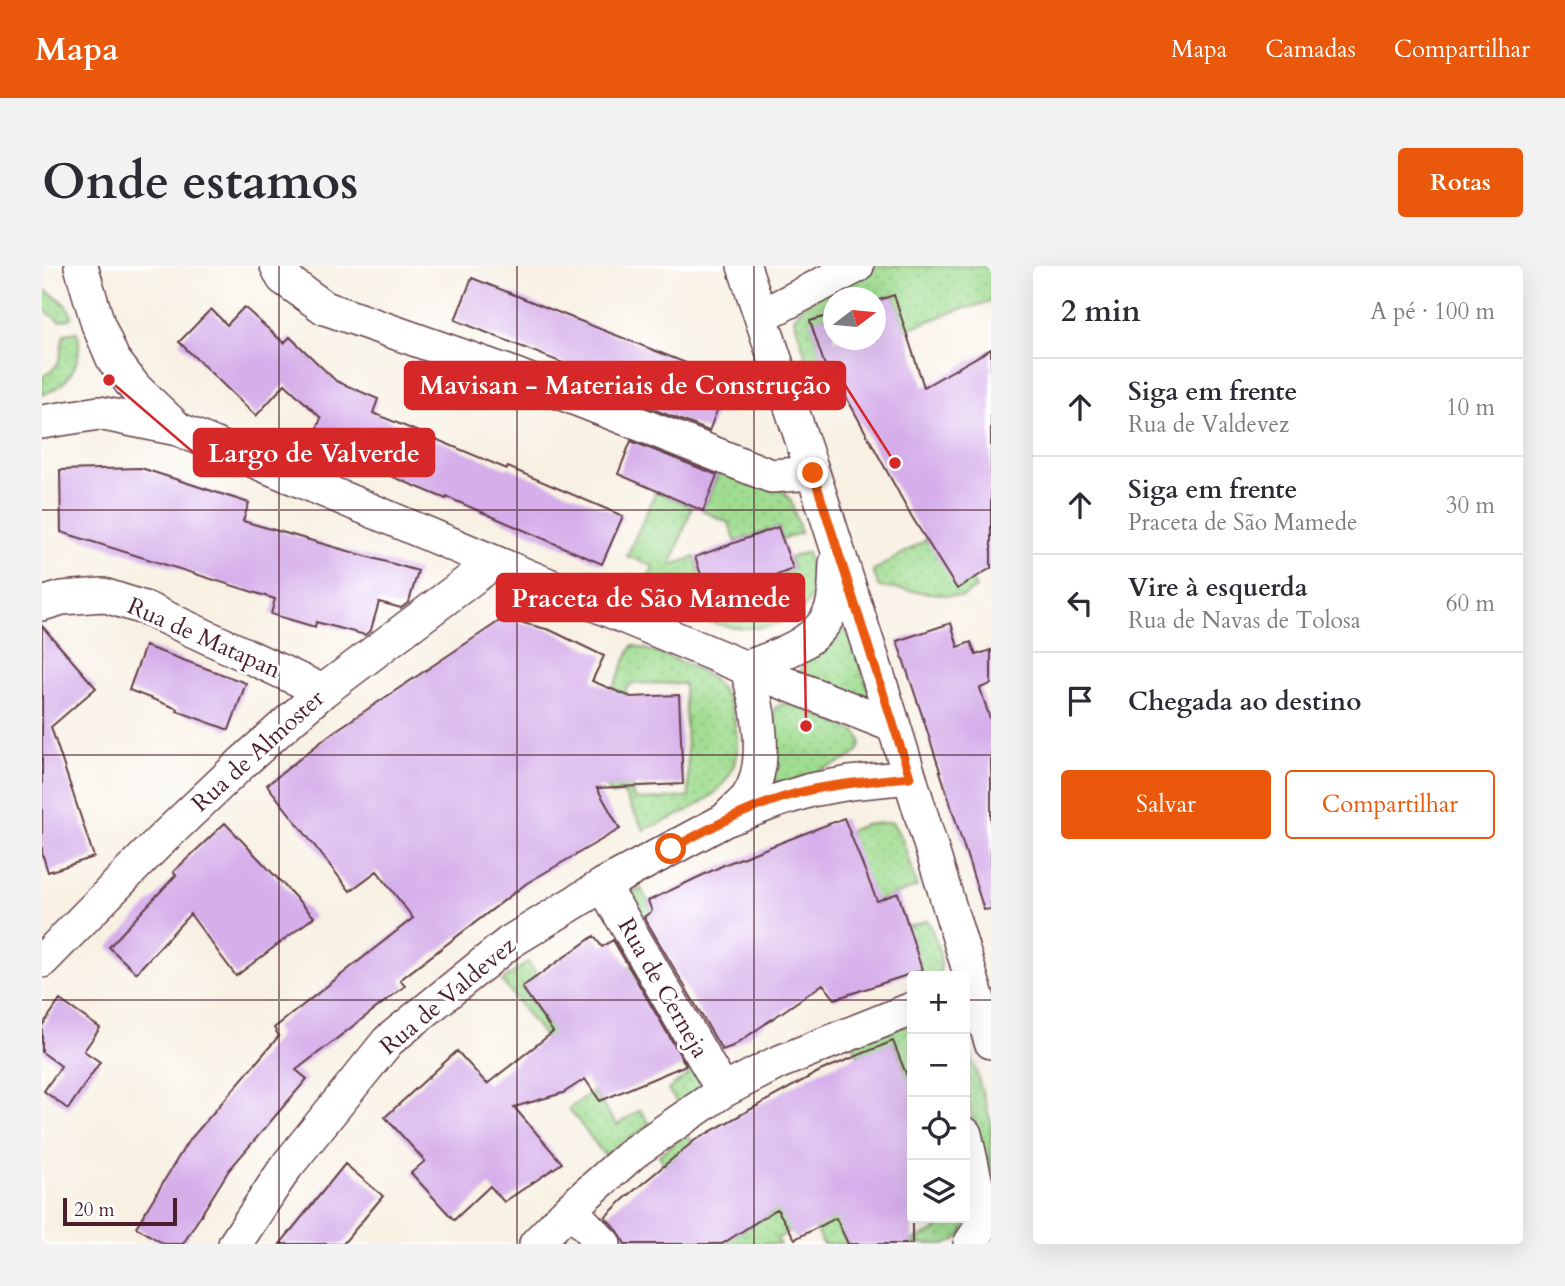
<!DOCTYPE html>
<html lang="pt">
<meta charset="utf-8">
<style>
body{margin:0;font-family:Cardo,serif;background:#f2f2f3;color:#2b2b33}
.controls{position:absolute;right:21px;bottom:21px;display:grid;overflow:hidden;border-radius:7px;box-shadow:0 7px 28px #0002}
.controls button{width:63px;height:63px;display:grid;place-items:center;padding:0;border:0;border-bottom:2px solid #e1e1e2;background:#fff;color:#2b2b33;font:35px sans-serif}
.compass{position:absolute;left:781px;top:21px;width:63px;height:63px;border-radius:50%;background:#fff;box-shadow:0 7px 28px #0002;rotate:74deg}
.scale{position:absolute;left:21px;bottom:18px;width:114px;box-sizing:border-box;padding-left:7px;border:4px solid #4a1f2b;border-top:0;font-size:19px;line-height:24px;white-space:nowrap;color:#4a1f2b;-webkit-text-stroke:5px #fff;paint-order:stroke}
.stop{position:absolute;width:21px;height:21px;margin:-16px;border:5px solid #ea580c;border-radius:50%;background:#fff}
.stop.end{background:#ea580c;border-color:#fff;box-shadow:0 2px 7px #0008}
.list{margin:0;padding:0;list-style:none}
h2{display:flex;justify-content:space-between;align-items:center;height:91px;margin:0;padding:0 28px;font-size:30px}
h2 small{font-size:23px;font-weight:400;color:#7c7c81}
.list li{display:grid;grid-template-columns:46px 1fr auto;gap:21px;align-items:center;box-sizing:border-box;height:98px;padding:0 28px;border-top:2px solid #e1e1e2}
.list b{display:block;font-size:26px;white-space:nowrap}
.list p{margin:0;font-size:23px;white-space:nowrap;color:#7c7c81}
.list em{font-size:23px;font-style:normal;color:#7c7c81}
.actions{display:flex;gap:14px;padding:21px 28px}
.actions a{flex:1;padding:16px 0;border:2px solid #ea580c;border-radius:7px;text-align:center;font-size:24px;color:#ea580c}
.actions .main{background:#ea580c;color:#fff}
.icon{flex:none;width:38px;height:38px;fill:none;stroke:currentColor;stroke-width:2;stroke-linecap:round;stroke-linejoin:round}
.map{position:relative;flex:none;width:949px;height:978px;overflow:hidden;border-radius:7px}
header{display:flex;align-items:center;gap:42px;box-sizing:border-box;height:98px;padding:0 35px;background:#ea580c;color:#fff}
header strong{font-size:33px}
nav{display:flex;gap:38px;margin-inline-start:auto;font-size:24px}
.intro{display:flex;align-items:center;justify-content:space-between;box-sizing:border-box;height:168px;padding:0 42px}
h1{margin:0;font-size:49px}
.button{padding:18px 32px;border-radius:7px;background:#ea580c;color:#fff;font-size:24px;font-weight:700}
main{display:flex;gap:42px;padding:0 42px}
aside{flex:1;background:#fff;border-radius:7px;box-shadow:0 7px 28px #0002}
.map>svg:first-child{display:block}
.park{fill:url(#park-dots);stroke:#757e5e;stroke-width:2}
.building{fill:#d5aeea}
.lines{fill:none;stroke-linecap:round;stroke-linejoin:round}
.street-casing{stroke:#643e47;stroke-width:36}
.street{stroke:#fff;stroke-width:33}
.route{stroke:#ea580c;stroke-width:9}
.grid{fill:none;stroke:#4a1f2b;stroke-width:2;stroke-opacity:0.55}
.labels{text-anchor:middle;dominant-baseline:central;stroke-width:6;stroke-linejoin:round;paint-order:stroke}
.street-label{font-size:24px;fill:#4a1f2b;stroke:#fff}
.leader{fill:none;stroke:#d62828;stroke-width:2.5}
.callout-dot{fill:#d62828;stroke:#fff;stroke-width:2.5}
.callout{fill:#d62828;stroke:#d62828;stroke-width:2.5}
.callout-label{font-size:26px;text-anchor:middle;font-weight:bold;fill:#fff}
</style>
<header>
<strong>Mapa</strong>
<nav><a>Mapa</a><a>Camadas</a><a>Compartilhar</a></nav>
</header>
<div class="intro"><h1>Onde estamos</h1><a class="button">Rotas</a></div>
<main>
<div class="map">
<svg width="949" height="978" viewBox="0 0 949 978">
<defs>
<pattern id="park-dots" width="8" height="8" patternUnits="userSpaceOnUse" patternTransform="scale(1.75)"><rect width="8" height="8" fill="#a0dd91"/><path d="M2 2h.1M6 6h.1" fill="none" stroke="#8bbd7d" stroke-width="1.8" stroke-linecap="round"/></pattern>
</defs>
<rect width="100%" height="100%" fill="#fff"/>
<filter id="ink" filterUnits="userSpaceOnUse"><feTurbulence type="fractalNoise" baseFrequency=".0143" numOctaves="2"/><feDisplacementMap in="SourceGraphic" scale="14" xChannelSelector="R" yChannelSelector="G"/><feConvolveMatrix kernelMatrix="1 2 1 2 8 2 1 2 1" color-interpolation-filters="sRGB"/></filter>
<filter id="wash" filterUnits="userSpaceOnUse"><feTurbulence type="fractalNoise" baseFrequency=".00686" numOctaves="4" result="noise"/><feDisplacementMap in="SourceGraphic" scale="28" xChannelSelector="R" yChannelSelector="G"/><feGaussianBlur stdDeviation="1.57" result="paint"/><feColorMatrix in="noise" values="0 0 0 0 0 0 0 0 0 0 0 0 0 0 0 0 0 1.4 0 .05"/><feComposite in="paint" operator="in"/></filter>
<g filter="url(#wash)">
<rect width="100%" height="100%" fill="#f8f1e3"/>
<path class="park" d="M 836,0 L 949,0 L 949,36 L 916,44 L 863,64 L 852,29 L 834,35 L 834,32 L 792,32 L 791,48 L 769,56 L 793,130 L 777,134 L 752,52 L 764,36 Z
M 0,23 C 13,29 26,37 30,51 L 28,53 L 17,55 L 0,42 Z
M 35,66 C 41,83 34,106 20,118 C 14,123 7,126 0,129 L 0,111 C 24,97 16,89 22,68 Z
M 667,193 L 740,224 L 749,235 L 759,267 L 740,273 L 736,261 L 694,276 L 687,257 L 661,245 L 675,210 L 663,204 Z
M 614,225 L 650,241 L 629,299 L 653,291 L 668,333 L 751,303 L 747,292 L 765,286 C 771,309 777,334 754,349 C 704,380 647,349 599,331 L 611,300 L 585,290 Z
M 884,274 L 929,314 L 934,322 L 920,331 L 837,321 L 831,305 Z
M 804,363 L 807,367 L 829,432 L 825,437 L 757,406 L 759,400 L 799,365 Z
M 591,379 C 615,387 657,399 674,417 C 687,430 692,447 694,465 C 704,526 647,545 602,564 L 580,525 L 570,530 L 557,509 L 588,496 L 591,531 L 597,534 L 647,531 L 642,418 L 592,417 L 584,422 L 585,475 L 564,477 L 571,423 L 581,399 Z
M 744,438 L 752,439 L 813,465 C 834,488 792,499 776,505 C 766,509 755,513 745,516 L 739,518 L 733,515 L 730,507 L 735,474 L 732,443 L 738,439 Z
M 850,556 L 860,573 L 875,621 L 825,638 L 807,565 L 821,559 Z
M 599,622 L 630,683 L 613,692 L 587,636 L 592,626 Z
M 886,654 C 892,671 904,693 896,710 L 871,710 L 871,707 L 879,704 L 866,661 Z
M 486,696 L 496,710 L 480,722 L 506,759 L 594,697 L 614,732 L 522,797 L 460,715 Z
M 859,760 L 870,762 L 870,875 L 867,876 L 847,827 L 868,818 L 852,776 L 816,790 L 811,777 Z
M 633,763 L 658,817 L 654,823 L 636,838 L 626,824 L 647,808 L 622,771 Z
M 923,769 L 949,856 L 949,929 L 923,822 Z
M 551,825 L 575,859 L 598,844 L 608,858 L 563,890 L 527,843 Z
M 762,867 L 806,978 L 781,978 L 771,958 L 748,965 L 735,973 L 738,978 L 684,978 L 683,976 L 732,945 L 708,912 L 623,899 L 617,889 L 644,868 L 669,899 Z
M 923,920 C 928,940 930,972 904,978 C 893,978 875,978 863,978 L 895,964 L 890,952 L 923,952 Z"/>
<g id="blocks">
<path class="building" d="M 430,12 L 687,114 L 667,165 L 603,140 L 606,131 L 413,54 Z
M 852,29 L 882,121 L 949,83 L 949,302 L 915,323 L 870,251 L 802,127 L 793,130 L 768,55 L 792,48 L 792,74 L 834,74 L 834,35 Z
M 202,41 L 242,77 L 248,71 L 294,115 L 336,133 L 331,147 L 465,203 L 466,201 L 581,250 L 560,298 L 405,231 L 404,233 L 269,177 L 279,152 L 243,118 L 214,150 L 137,76 L 169,43 L 185,59 Z
M 589,175 L 675,209 L 661,245 L 576,208 Z
M 99,202 L 207,237 L 201,255 L 376,305 L 367,336 L 359,342 L 337,336 L 329,364 L 323,369 L 274,356 L 273,361 L 229,348 L 233,333 L 19,266 L 18,204 Z
M 736,261 L 751,303 L 668,334 L 653,291 Z
M 462,352 L 508,364 L 562,390 L 550,415 L 589,431 L 637,429 L 641,518 L 555,522 L 578,563 L 485,617 L 358,714 L 363,720 L 254,804 L 265,813 L 187,904 L 141,978 L 122,978 L 94,961 L 145,877 L 237,770 L 232,762 L 371,652 L 335,605 L 308,625 L 225,519 L 290,467 Z
M 909,357 L 916,381 L 929,376 L 934,389 L 949,384 L 949,418 L 938,422 L 949,456 L 949,643 L 942,644 L 883,458 L 855,375 Z
M 0,360 L 54,422 L 9,461 L 52,591 L 6,606 L 0,587 Z
M 103,380 L 204,417 L 187,464 L 135,445 L 136,443 L 87,424 Z
M 802,552 L 835,635 L 856,627 L 880,704 L 793,733 L 781,718 L 691,780 L 680,784 L 602,651 L 610,645 L 606,635 L 684,598 Z
M 183,557 L 272,651 L 194,710 L 148,648 L 94,707 L 67,681 L 134,609 L 131,606 Z
M 552,670 L 560,681 L 571,674 L 644,799 L 558,835 L 543,813 L 521,827 L 472,841 L 520,897 L 462,936 L 448,920 L 412,954 L 369,907 L 383,895 L 343,851 L 415,785 L 445,818 L 511,766 L 480,721 Z
M 18,734 L 58,762 L 42,785 L 58,796 L 26,843 L 2,825 L 19,800 L 0,786 L 0,760 Z
M 851,775 L 870,823 L 870,978 L 806,978 L 794,952 L 753,973 L 735,943 L 680,978 L 583,978 L 576,965 L 563,951 L 582,933 L 653,874 L 778,805 Z
M 303,898 L 341,930 L 301,978 L 238,978 Z"/>
</g>
</g>
<g filter="url(#ink)">
<use href="#blocks" fill-opacity="0" stroke="#643e47" stroke-width="2"/>
<g class="lines">
<g class="street-casing">
<path id="street" d="M 39,0 L 56,58 L 71,93 L 93,122 L 136,163
M 235,0 L 241,12 L 283,42 L 466,106 L 729,210 L 771,207
M 702,0 L 771,207 L 852,460 L 949,776
M 719,50 L 815,0
M 0,156 L 57,147 L 136,163 L 704,402 L 852,460
M 0,338 L 20,332 L 61,329 L 105,343 L 281,425
M 704,402 C 736,389 779,377 790,341 C 794,327 793,311 794,297
M 685,552 C 691,545 699,539 705,532 C 728,500 717,437 704,402
M 561,619 L 681,825
M 0,695 L 116,577 L 201,496 L 281,425 L 452,296
M 923,868 L 937,931 L 938,963 L 928,978
M 528,943 L 562,978
M 193,978 L 244,901 L 346,775 L 468,676 L 561,619 L 683,554 L 737,534 L 769,524 L 808,517 L 868,511
M 494,978 L 528,943 L 592,886 L 681,825 L 735,797 L 870,743"/>
</g>
<use href="#street" class="street"/>
</g>
</g>
<g class="lines" filter="url(#ink)">
<path class="route" d="M 629,583 C 674,558 721,534 772,523 C 804,517 836,514 868,511 L 771,207"/>
</g>
<path class="grid" d="M 237,0 L 237,978M 475,0 L 475,978M 712,0 L 712,978M 0,244 L 949,244M 0,489 L 949,489M 0,734 L 870,734M 923,734 L 949,734"/>
<g class="labels">
<g class="street-label">
<text transform="translate(162 372) rotate(24)">Rua de Matapan</text>
<text transform="translate(216 485) rotate(-42)">Rua de Almoster</text>
<text transform="translate(621 722) rotate(60)">Rua de Cerneja</text>
<text transform="translate(406 730) rotate(-40)">Rua de Valdevez</text>
</g>
</g>
<path class="leader" d="M853 197L803 119M67 114L152 187M764 460L762 332"/>
<g class="callout-dot">
<circle cx="853" cy="197" r="7"/>
<circle cx="67" cy="114" r="7"/>
<circle cx="764" cy="460" r="7"/>
</g>
<g class="callout">
<rect x="363" y="96" width="440" height="47" rx="7"/>
<rect x="152" y="163" width="240" height="47" rx="7"/>
<rect x="455" y="308" width="307" height="47" rx="7"/>
</g>
<g class="callout-label">
<text x="583" y="128">Mavisan - Materiais de Construção</text>
<text x="272" y="196">Largo de Valverde</text>
<text x="609" y="341">Praceta de São Mamede</text>
</g>
</svg>
<div class="controls">
<button>+</button>
<button>−</button>
<button><svg class="icon" aria-label="locate" viewBox="0 0 24 24"><circle cx="12" cy="12" r="6"/><path d="M12 2v4M12 18v4M2 12h4M18 12h4"/></svg></button>
<button><svg class="icon" aria-label="layers" viewBox="0 0 24 24"><path d="M12 4l9 5-9 5-9-5zM3 14l9 5 9-5"/></svg></button>
</div>
<svg class="compass" viewBox="-18 -18 36 36"><path d="M0-13l5 13h-10z" fill="#e53935"/><path d="M0 13l5-13h-10z" fill="#7c7c81"/></svg>
<div class="scale">20 m</div>
<div class="stop" style="left:629px;top:583px"></div>
<div class="stop end" style="left:771px;top:207px"></div>
</div>
<aside>
<h2>2 min<small>A pé · 100 m</small></h2>
<ul class="list">
<li><svg class="icon" aria-label="ahead" viewBox="0 0 24 24"><path d="M12 20V5M6 11l6-6 6 6"/></svg><div><b>Siga em frente</b><p>Rua de Valdevez</p></div><em>10 m</em></li>
<li><svg class="icon" aria-label="ahead" viewBox="0 0 24 24"><path d="M12 20V5M6 11l6-6 6 6"/></svg><div><b>Siga em frente</b><p>Praceta de São Mamede</p></div><em>30 m</em></li>
<li><svg class="icon" aria-label="left" viewBox="0 0 24 24"><path d="M17 20v-9H6M10 6l-5 5 5 5"/></svg><div><b>Vire à esquerda</b><p>Rua de Navas de Tolosa</p></div><em>60 m</em></li>
<li><svg class="icon" aria-label="arrive" viewBox="0 0 24 24"><path d="M6 21V4h12l-3 4 3 4H6"/></svg><div><b>Chegada ao destino</b></div></li>
</ul>
<div class="actions"><a class="main">Salvar</a><a>Compartilhar</a></div>
</aside>
</main>
